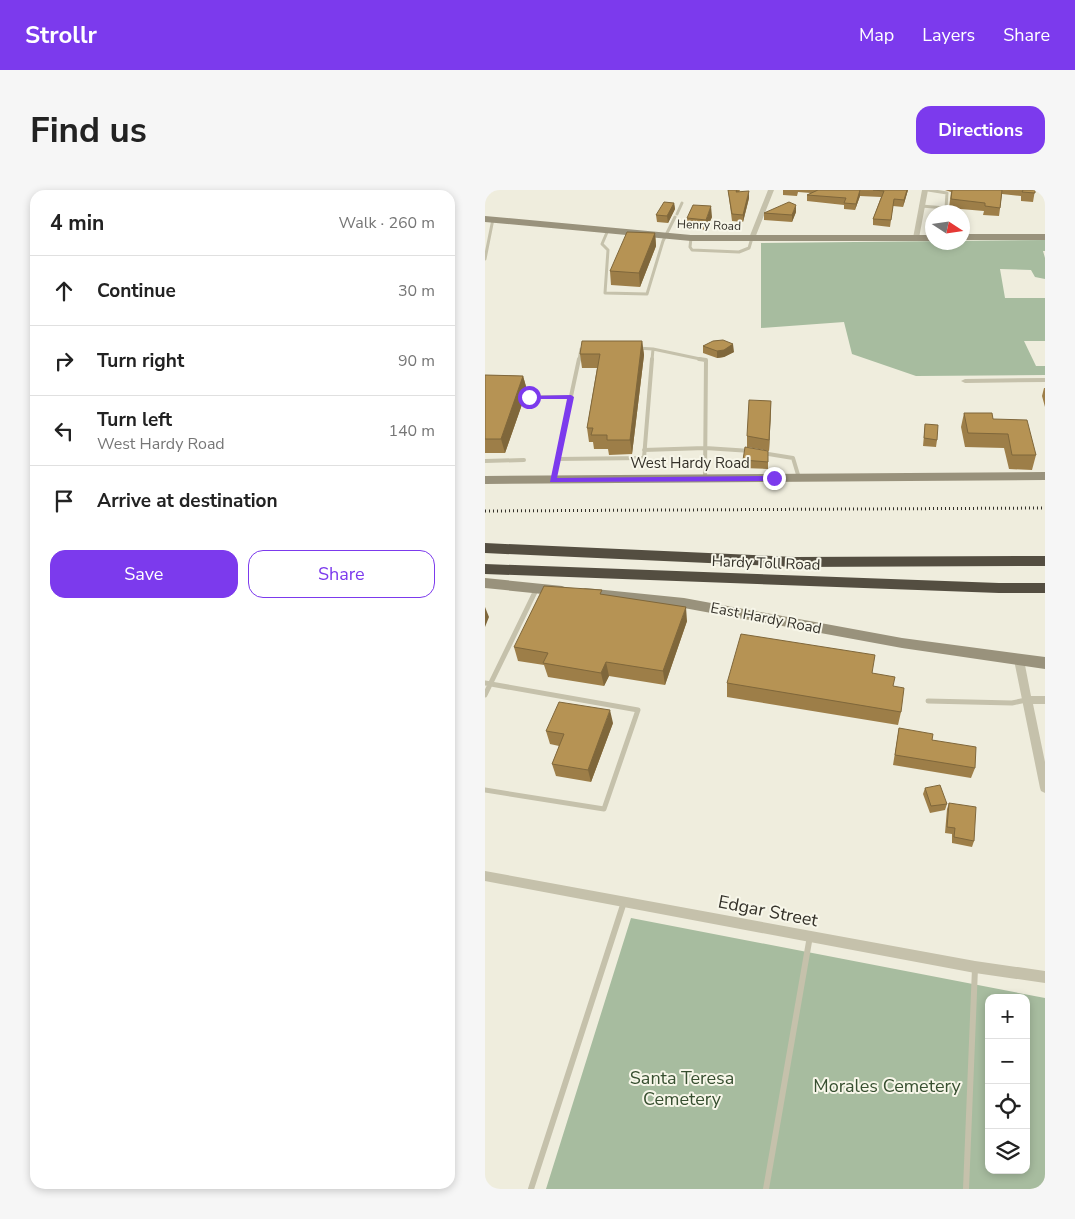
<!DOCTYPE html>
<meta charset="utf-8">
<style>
body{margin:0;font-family:"Nunito Sans",sans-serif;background:#f6f6f6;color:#222}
.controls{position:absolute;right:15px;bottom:15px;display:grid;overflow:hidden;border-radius:10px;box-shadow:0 2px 8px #0003}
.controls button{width:45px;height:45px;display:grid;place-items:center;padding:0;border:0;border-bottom:1px solid #e0e0e0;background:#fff;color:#222;font:25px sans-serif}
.compass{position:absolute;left:440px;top:15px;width:45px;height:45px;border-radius:50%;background:#fff;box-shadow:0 2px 8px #0003;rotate:102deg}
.stop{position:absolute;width:15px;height:15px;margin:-11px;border:4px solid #7c3aed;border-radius:50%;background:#fff}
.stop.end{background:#7c3aed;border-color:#fff;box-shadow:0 1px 5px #0008}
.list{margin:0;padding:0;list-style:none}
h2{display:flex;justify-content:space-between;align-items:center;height:65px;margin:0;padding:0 20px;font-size:21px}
h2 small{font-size:16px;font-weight:400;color:#767676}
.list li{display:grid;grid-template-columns:32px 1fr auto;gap:15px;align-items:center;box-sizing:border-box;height:70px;padding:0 20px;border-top:1px solid #e0e0e0}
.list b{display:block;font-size:19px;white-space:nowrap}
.list p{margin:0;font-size:16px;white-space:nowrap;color:#767676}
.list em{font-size:16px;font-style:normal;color:#767676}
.actions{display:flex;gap:10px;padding:15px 20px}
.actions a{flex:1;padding:11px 0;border:1px solid #7c3aed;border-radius:15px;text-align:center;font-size:18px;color:#7c3aed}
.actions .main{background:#7c3aed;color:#fff}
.icon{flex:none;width:28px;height:28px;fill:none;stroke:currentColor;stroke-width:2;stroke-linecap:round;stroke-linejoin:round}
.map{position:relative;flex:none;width:560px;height:999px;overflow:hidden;border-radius:15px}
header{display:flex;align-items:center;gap:30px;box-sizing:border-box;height:70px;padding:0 25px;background:#7c3aed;color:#fff}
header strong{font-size:24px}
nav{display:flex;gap:28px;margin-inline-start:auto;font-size:18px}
.intro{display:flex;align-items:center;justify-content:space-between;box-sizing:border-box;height:120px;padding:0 30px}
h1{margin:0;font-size:35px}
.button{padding:12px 22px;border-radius:15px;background:#7c3aed;color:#fff;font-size:18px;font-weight:700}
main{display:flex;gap:30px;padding:0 30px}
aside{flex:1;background:#fff;border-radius:15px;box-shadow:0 2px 8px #0003}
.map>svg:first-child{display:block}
.green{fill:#a7bc9f;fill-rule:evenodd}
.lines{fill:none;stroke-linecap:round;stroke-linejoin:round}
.lane-far3{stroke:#c5c1ab;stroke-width:3}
.lane-far2{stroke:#c5c1ab;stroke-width:4}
.lane-far1{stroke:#c5c1ab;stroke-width:5}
.lane{stroke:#c5c1ab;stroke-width:6}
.street{fill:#c5c1ab;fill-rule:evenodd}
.secondary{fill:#99927c;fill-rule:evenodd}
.highway{fill:#544e41;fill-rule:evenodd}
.rail{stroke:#343129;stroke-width:3;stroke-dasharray:1 3;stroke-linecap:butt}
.wall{fill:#9d7e48}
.shaded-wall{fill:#7f673b}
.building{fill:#b69354;stroke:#7f673b}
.route{fill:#7c3aed}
.labels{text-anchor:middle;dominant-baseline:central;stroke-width:4;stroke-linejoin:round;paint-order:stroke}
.far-street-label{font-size:12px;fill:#343129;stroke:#f7f6e9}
.street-label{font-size:15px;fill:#343129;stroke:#f7f6e9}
.near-street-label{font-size:18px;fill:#343129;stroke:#f7f6e9}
.near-park-label{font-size:18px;fill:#374f30;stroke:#f7f6e9}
</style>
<header>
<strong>Strollr</strong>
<nav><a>Map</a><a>Layers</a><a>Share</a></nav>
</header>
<div class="intro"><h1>Find us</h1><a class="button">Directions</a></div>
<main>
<aside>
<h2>4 min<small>Walk · 260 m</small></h2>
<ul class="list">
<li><svg class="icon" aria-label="ahead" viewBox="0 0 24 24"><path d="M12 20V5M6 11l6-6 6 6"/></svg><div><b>Continue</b></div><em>30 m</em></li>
<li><svg class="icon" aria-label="right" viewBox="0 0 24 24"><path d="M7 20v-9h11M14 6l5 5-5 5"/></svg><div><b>Turn right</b></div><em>90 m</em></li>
<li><svg class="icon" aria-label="left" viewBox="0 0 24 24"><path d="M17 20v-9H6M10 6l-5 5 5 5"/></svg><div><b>Turn left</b><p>West Hardy Road</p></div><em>140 m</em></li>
<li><svg class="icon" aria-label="arrive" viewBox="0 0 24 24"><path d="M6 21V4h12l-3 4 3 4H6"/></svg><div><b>Arrive at destination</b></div></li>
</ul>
<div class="actions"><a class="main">Save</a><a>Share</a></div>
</aside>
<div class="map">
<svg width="560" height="999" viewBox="0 0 560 999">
<rect width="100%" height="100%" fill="#efeddd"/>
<path class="green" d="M 560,50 L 560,61 L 558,61 L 560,68 L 560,89 L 550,87 L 546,80 L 515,79 L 520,108 L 560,108 L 560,151 L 539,151 L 551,176 L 560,176 L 560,185 L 431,186 L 367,164 L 359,132 L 276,138 L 276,53 Z
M 146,728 L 560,808 L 560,999 L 61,999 ZM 504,808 L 541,808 L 541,980 L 504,980 Z"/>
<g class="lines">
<path class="lane-far3" d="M 436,16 L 461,18 L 462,3 L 443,0
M 192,24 L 197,13
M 123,40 L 117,54 L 123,60 L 120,103 L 162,104 L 178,51 L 190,27
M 206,48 L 205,57 L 207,60 L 254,62 L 264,58 L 267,48
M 0,69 L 8,29
M 152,158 L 168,159 L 167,170
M 168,159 L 220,170
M 94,170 L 96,159"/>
<path class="lane-far2" d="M 214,169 L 221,170 L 220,290
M 44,207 L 86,207
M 159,260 L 220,258 L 266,261
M 277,263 L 308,268 L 314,288
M 72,269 L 159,268 L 167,169
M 0,271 L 39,270
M 68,290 L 94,169"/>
<path class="lane-far1" d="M 0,493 L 153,520 L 119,619 L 0,600
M 0,505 L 52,398
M 443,511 L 527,513 L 541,510"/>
<path class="lane" d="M 46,999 L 139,712
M 281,999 L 325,746
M 481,999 L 490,778"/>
<path class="street" d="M 283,0 L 289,0 L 270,48 L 265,49 L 264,48 Z
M 437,0 L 443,0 L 434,48 L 431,50 L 428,48 Z
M 560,188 L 560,192 L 480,193 L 476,191 L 480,189 Z
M 534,466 L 539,470 L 546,506 L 560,506 L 560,514 L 548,514 L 560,572 L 560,603 L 556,601 L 555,598 L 529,470 Z
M 0,681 L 490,771 L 560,781 L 560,793 L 490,783 L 0,691 Z"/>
<path class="secondary" d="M 0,26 L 206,45 L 448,45 L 448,51 L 206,51 L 0,32 Z
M 478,44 L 560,44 L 560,50 L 478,50 Z
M 560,282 L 560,290 L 0,294 L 0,286 Z
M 0,388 L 77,396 L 82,398 L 84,401 L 82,404 L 77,406 L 0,398 Z
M 100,398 L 199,408 L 417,448 L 560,467 L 560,479 L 417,458 L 199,418 L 100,408 L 95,406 L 93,403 L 95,400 Z"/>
<path class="highway" d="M 0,353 L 310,367 L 560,366 L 560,376 L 310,377 L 0,363 Z
M 0,374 L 514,393 L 560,393 L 560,403 L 514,403 L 0,384 Z"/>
<path class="rail" d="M 0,321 L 560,318"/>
</g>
<path class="wall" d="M 243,0 L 255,0 L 254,2 L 264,8 L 258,32 L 247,31 Z
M 298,0 L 423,0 L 418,17 L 408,16 L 405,37 L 388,35 L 388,29 L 396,7 L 375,6 L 370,20 L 359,19 L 359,15 L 322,11 L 322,5 L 326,3 L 313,2 L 312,6 L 298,5 Z
M 460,0 L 550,0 L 548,12 L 536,11 L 536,6 L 517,4 L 514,26 L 498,25 L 499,21 L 464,18 L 466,2 Z
M 189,13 L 190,19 L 183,33 L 172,32 L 171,25 Z
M 311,22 L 307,32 L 279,30 L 279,23 Z
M 227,27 L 221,40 L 203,39 L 202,28 Z
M 170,43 L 171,56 L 155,97 L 126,95 L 125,81 Z
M 157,151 L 159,165 L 147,264 L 124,265 L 123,259 L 109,259 L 108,252 L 104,252 L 102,238 L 112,178 L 97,178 L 95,164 Z
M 218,156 L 249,162 L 239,167 L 232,168 L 218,163 Z
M 0,185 L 38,186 L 42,200 L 20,263 L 0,263 Z
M 559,198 L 560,198 L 560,217 L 557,206 Z
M 286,211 L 284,261 L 262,257 L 262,246 Z
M 479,223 L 508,229 L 551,265 L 547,280 L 524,279 L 519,258 L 480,257 L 476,237 Z
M 440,234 L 452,250 L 451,257 L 438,256 Z
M 283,268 L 283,279 L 258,278 L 258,270 Z
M 118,405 L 202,431 L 180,495 L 124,486 L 119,496 L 63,487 L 59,475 L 33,471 L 29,457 Z
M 387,483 L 408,496 L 416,522 L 413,535 L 242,507 L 242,493 Z
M 128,533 L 106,592 L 71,586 L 67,574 L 74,556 L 65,554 L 61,541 Z
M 414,538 L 447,550 L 490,578 L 486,588 L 408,575 Z
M 440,598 L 462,614 L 460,620 L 445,623 L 438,604 Z
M 464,613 L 489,651 L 487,657 L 467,653 L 467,644 L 460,643 L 462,619 Z"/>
<path class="shaded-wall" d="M 375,0 L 375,6 L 370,20 L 371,14 Z
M 422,0 L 423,0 L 418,17 L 419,10 Z
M 264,1 L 264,8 L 258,32 L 258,25 Z
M 189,13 L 190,19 L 183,33 L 182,26 Z
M 311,15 L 311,22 L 307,32 L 307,25 Z
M 226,16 L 227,27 L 221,40 L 221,30 Z
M 170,43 L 171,56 L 155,97 L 154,83 Z
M 157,151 L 159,165 L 147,264 L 145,250 Z
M 248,154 L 249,162 L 239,167 L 232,168 L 232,161 Z
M 38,186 L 42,200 L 20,263 L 16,249 Z
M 286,211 L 286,222 L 284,261 L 284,250 Z
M 0,417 L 4,427 L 0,437 Z
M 201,417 L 202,431 L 180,495 L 178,481 Z
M 121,472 L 124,486 L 119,496 L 116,483 Z
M 125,520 L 128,533 L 106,592 L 103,580 Z"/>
<path class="building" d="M 243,0 L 252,0 L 251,2 L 264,1 L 258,25 L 247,24 Z
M 333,0 L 375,0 L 371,14 L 359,13 L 361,8 L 322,5 Z
M 388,0 L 422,0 L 419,10 L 409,9 L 406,30 L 388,29 L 399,1 Z
M 467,0 L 517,0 L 515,18 L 500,16 L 500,13 L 466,9 Z
M 538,0 L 550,0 L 550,3 L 537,2 Z
M 179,12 L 189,13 L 182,26 L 171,25 Z
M 304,12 L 311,15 L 307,25 L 279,23 Z
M 208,15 L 226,16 L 221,30 L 202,28 Z
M 142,42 L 170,43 L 154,83 L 125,81 Z
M 238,150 L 248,154 L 239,160 L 232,161 L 218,156 L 228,151 Z
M 97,151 L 157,151 L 145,250 L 122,250 L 122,245 L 106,245 L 108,238 L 102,238 L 115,164 L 95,164 Z
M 0,185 L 38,186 L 16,249 L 0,249 Z
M 264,210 L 286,211 L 284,250 L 262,246 Z
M 479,223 L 507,223 L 508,229 L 542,230 L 551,265 L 527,265 L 523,244 L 483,243 Z
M 440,234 L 453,235 L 452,250 L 439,248 Z
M 260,257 L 283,261 L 283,272 L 258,270 Z
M 59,396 L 117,400 L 115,404 L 201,417 L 178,481 L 121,472 L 116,483 L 58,473 L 63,463 L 29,457 Z
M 256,444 L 390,465 L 387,483 L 410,487 L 408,496 L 419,498 L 416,522 L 242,493 Z
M 74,512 L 125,520 L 103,580 L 67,574 L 79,544 L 61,541 Z
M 414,538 L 448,544 L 447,550 L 491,557 L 490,578 L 410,565 Z
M 455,595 L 462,614 L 446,616 L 440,598 Z
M 464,613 L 491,617 L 489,651 L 469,647 L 470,638 L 462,637 Z"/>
<path class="route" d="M 86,205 L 89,207 L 72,288 L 289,286 L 292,288 L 289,291 L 65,292 L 82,209 L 44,209 L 41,207 L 44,206 Z"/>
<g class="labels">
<g class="far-street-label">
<text transform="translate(224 35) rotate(2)">Henry Road</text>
</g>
<g class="street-label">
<text x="205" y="273">West Hardy Road</text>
<text transform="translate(281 373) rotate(2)">Hardy Toll Road</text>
<text transform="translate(281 428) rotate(11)">East Hardy Road</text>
</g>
<g class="near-street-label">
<text transform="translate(283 721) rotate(11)">Edgar Street</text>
</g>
<g class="near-park-label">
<text x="197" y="888">Santa Teresa<tspan x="197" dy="21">Cemetery</tspan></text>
<text x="402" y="896">Morales Cemetery</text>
</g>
</g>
</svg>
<div class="controls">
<button>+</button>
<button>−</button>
<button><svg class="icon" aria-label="locate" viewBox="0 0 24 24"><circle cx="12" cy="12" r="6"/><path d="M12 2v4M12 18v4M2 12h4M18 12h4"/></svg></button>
<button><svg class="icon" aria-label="layers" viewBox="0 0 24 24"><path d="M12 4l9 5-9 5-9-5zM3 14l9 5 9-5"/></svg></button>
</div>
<svg class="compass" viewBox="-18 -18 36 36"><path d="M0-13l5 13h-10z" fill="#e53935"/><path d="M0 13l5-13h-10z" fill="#767676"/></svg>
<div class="stop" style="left:44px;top:207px"></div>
<div class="stop end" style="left:289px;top:288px"></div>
</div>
</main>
